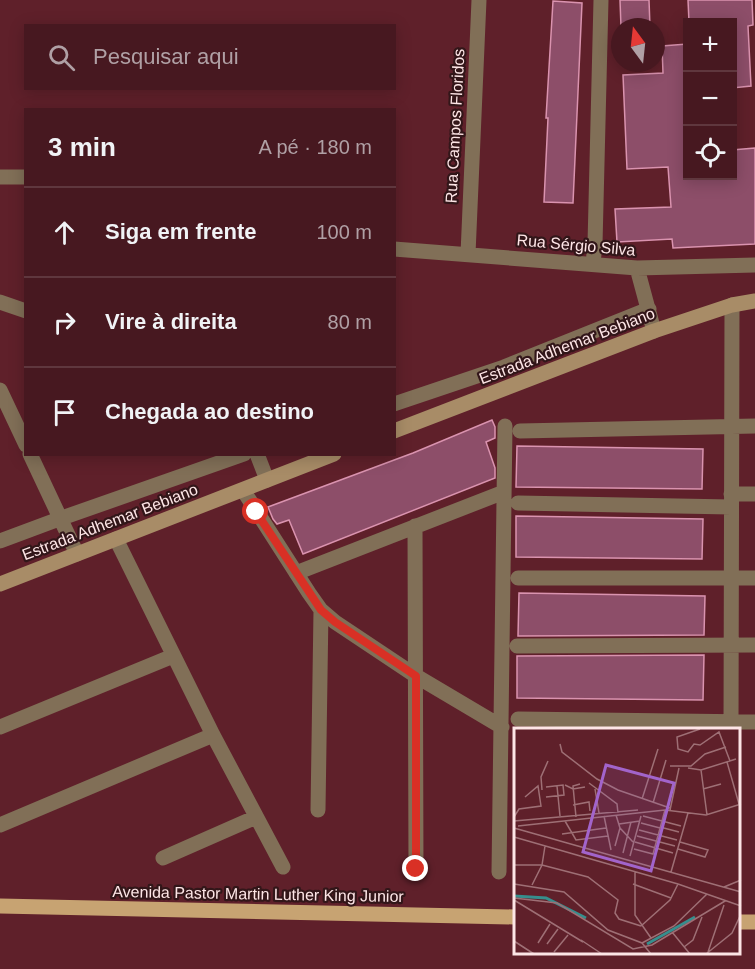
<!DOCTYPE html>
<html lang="pt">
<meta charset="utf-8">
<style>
body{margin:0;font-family:Helvetica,sans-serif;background:#4e2129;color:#f1f3f6}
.controls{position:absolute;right:18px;top:18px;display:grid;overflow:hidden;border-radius:0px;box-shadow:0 3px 15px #0003}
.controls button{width:54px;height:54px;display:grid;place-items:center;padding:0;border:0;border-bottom:2px solid #5f373e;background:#471820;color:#f1f3f6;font:30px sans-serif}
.compass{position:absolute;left:611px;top:18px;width:54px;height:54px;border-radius:50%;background:#471820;box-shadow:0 3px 15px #0003;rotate:345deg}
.stop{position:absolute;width:18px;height:18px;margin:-14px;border:4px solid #d93025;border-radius:50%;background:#fff}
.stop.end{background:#d93025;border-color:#fff;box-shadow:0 2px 6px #0008}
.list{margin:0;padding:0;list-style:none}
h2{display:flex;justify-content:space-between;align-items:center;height:78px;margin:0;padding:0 24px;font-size:26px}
h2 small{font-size:20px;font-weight:400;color:#b0a0a5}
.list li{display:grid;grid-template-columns:39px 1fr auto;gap:18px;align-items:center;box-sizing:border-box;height:90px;padding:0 24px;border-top:2px solid #5f373e}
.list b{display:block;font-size:22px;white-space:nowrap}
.list em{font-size:20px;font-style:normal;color:#b0a0a5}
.icon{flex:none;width:33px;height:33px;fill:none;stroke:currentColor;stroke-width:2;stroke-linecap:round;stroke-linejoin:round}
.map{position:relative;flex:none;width:755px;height:969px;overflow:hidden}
.search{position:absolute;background:#471820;box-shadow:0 3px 15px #0003;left:24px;top:24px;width:372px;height:66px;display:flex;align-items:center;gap:15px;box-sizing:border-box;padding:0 21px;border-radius:0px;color:#b0a0a5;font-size:22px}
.panel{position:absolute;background:#471820;box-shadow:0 3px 15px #0003;left:24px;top:108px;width:372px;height:348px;border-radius:0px}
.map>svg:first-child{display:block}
.building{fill:#8d4e69;stroke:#da93af;stroke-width:1.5}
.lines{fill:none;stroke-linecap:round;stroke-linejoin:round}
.minor{stroke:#816f57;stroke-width:15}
.secondary{stroke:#a88c67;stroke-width:15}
.primary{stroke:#c7a372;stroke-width:15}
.route{stroke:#d93025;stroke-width:8}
.labels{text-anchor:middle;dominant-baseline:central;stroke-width:4.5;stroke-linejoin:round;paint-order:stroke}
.street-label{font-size:16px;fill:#fde5e6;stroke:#321619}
.inset-river{fill:none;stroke:#368e8d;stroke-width:3}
.inset-road{fill:none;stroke:#9e6f75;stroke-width:1.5}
.view{fill:#a264cb;fill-opacity:0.15;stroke:#a264cb;stroke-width:3}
.inset-edge{fill:none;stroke:#fde5e6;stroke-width:3}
</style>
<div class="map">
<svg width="755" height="969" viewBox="0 0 755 969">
<rect width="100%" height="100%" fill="#5f202a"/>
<path class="building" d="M 620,0 L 649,0 L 650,27 L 621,27 Z
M 688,0 L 752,0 L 753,25 L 748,26 L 751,86 L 732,88 L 732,22 L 689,22 Z
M 553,1 L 582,3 L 573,203 L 544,202 L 548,118 L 546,118 Z
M 687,44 L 687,176 L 732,176 L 732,150 L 755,148 L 755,244 L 673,248 L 672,239 L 617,242 L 615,209 L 671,207 L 668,167 L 627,169 L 623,75 L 663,73 L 662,46 Z
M 492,420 L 495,427 L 495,438 L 486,442 L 495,468 L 495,478 L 303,554 L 289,520 L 277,524 L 273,519 L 268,507 L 413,453 Z
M 517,446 L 703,449 L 702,489 L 516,487 Z
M 516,516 L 703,519 L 702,559 L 516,557 Z
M 519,593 L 705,596 L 704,635 L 518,636 Z
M 704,655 L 703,700 L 517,698 L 517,656 Z"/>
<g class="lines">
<path class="minor" d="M 0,177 L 26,177
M 394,249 L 637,268 L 755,265
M 468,254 L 479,0
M 593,264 L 595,244 L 601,0
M 637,268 L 654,331
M 0,302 L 26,311
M 0,390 L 26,445
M 394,404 L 504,367 L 649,309
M 520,431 L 755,426
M 30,454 L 77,554
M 257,454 L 267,480
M 243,490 L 309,593 L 321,610 L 335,622 L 416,676 L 502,727
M 731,494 L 755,494
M 518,503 L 731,507
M 415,526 L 416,869
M 116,539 L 213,735 L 283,867
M 0,541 L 59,519 L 244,454
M 296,573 L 504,492
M 518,578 L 755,578
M 517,646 L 755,645
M 518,719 L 755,722
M 0,727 L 173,656
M 731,729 L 732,305
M 318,810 L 321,610
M 0,825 L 213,735
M 163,858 L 256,817
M 499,872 L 505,426"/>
<path class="secondary" d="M 394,431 L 654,331 L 732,305 L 755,301
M 0,584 L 334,454"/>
<path class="primary" d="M 0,906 L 515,917
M 738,922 L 755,922"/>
</g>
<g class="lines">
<path class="route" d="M 256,512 L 321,610 L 335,622 L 416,676 L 416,869"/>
</g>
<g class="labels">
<g class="street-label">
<text transform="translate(455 126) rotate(-87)">Rua Campos Floridos</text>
<text transform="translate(576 245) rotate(5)">Rua Sérgio Silva</text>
<text transform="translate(567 346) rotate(-21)">Estrada Adhemar Bebiano</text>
<text transform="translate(110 522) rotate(-21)">Estrada Adhemar Bebiano</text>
<text transform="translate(258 894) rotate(1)">Avenida Pastor Martin Luther King Junior</text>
</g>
</g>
<g transform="translate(514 728)">
<rect width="226" height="226" fill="#5f202a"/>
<path class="inset-river" d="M 0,168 L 32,170 L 72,190M 133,216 L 181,189"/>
<path class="inset-road" d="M 186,1 L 163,9 L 164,21 L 174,24 L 180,16 L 186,17 L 205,4 L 216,33M 46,16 L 48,24 L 83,51 L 104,62 L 156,80M 213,34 L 225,76M 156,38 L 177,38 L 191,26 L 212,19M 174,40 L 187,42 L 222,31M 187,42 L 193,87M 75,55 L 103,76 L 104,85M 51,57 L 59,61 L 71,59M 43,58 L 46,88M 81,61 L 85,85M 189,61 L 207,56M 28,62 L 27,49 L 34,33M 32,69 L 50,67 L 49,57 L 32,59M 128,71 L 144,21M 139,75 L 152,32M 59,77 L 75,74 L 76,83M 156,82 L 165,40M 102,87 L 106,100 L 119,114M 90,88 L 97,122M 129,88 L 167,98M 0,89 L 5,81 L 27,78 L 24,58 L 11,69M 62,89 L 59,58 L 66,56M 0,93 L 124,82M 51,93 L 62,112 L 94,108M 127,95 L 146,100M 105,96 L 126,93M 4,98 L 151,82 L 192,87 L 227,76M 146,99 L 165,104M 0,100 L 227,164M 125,102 L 163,112M 48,106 L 92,100M 123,108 L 161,118M 0,109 L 164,156 L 227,178M 121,114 L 159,125M 101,118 L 106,100M 120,121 L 139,126 L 151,82M 164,121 L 191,129 L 194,122 L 166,114M 109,125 L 117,94M 116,128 L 127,88M 0,137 L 28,137 L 74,149 L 104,172 L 101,185 L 105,191 L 127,198M 121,143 L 121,187 L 137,210M 157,144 L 174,85M 0,156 L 50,164 L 94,202 L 128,215 L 137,226M 119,156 L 157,170M 18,157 L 28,137 L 31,118M 210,159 L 227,152M 0,170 L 43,175 L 119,221 L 138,217 L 211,173M 0,172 L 69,214M 127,198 L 156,172 L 164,156M 158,204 L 176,226M 67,212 L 88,226M 0,213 L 20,226M 24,215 L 36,196M 128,215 L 160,198 L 193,166M 33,216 L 44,201M 170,219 L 179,212 L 188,189M 40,224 L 54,207M 194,224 L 210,177M 192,226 L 218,205 L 227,186"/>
<path class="view" d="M 92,37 L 160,55 L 137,143 L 69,124 Z"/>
<rect width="226" height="226" class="inset-edge"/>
</g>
</svg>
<div class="controls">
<button>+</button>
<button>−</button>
<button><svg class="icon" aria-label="locate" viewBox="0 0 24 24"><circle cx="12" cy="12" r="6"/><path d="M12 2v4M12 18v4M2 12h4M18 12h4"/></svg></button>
</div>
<svg class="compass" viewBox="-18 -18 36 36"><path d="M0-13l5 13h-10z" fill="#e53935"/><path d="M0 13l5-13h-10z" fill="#b0a0a5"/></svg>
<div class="stop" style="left:256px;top:512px"></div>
<div class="stop end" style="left:416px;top:869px"></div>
<div class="search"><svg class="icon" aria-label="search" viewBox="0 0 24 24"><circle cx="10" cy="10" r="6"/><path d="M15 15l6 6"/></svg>Pesquisar aqui</div>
<section class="panel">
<h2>3 min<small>A pé · 180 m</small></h2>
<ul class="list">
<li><svg class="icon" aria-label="ahead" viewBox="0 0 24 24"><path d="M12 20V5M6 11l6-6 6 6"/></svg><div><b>Siga em frente</b></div><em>100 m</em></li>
<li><svg class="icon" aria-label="right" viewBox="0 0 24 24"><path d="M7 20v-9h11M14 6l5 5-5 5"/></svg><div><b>Vire à direita</b></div><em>80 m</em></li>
<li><svg class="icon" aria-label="arrive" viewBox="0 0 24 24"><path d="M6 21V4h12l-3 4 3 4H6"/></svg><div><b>Chegada ao destino</b></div></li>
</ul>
</section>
</div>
